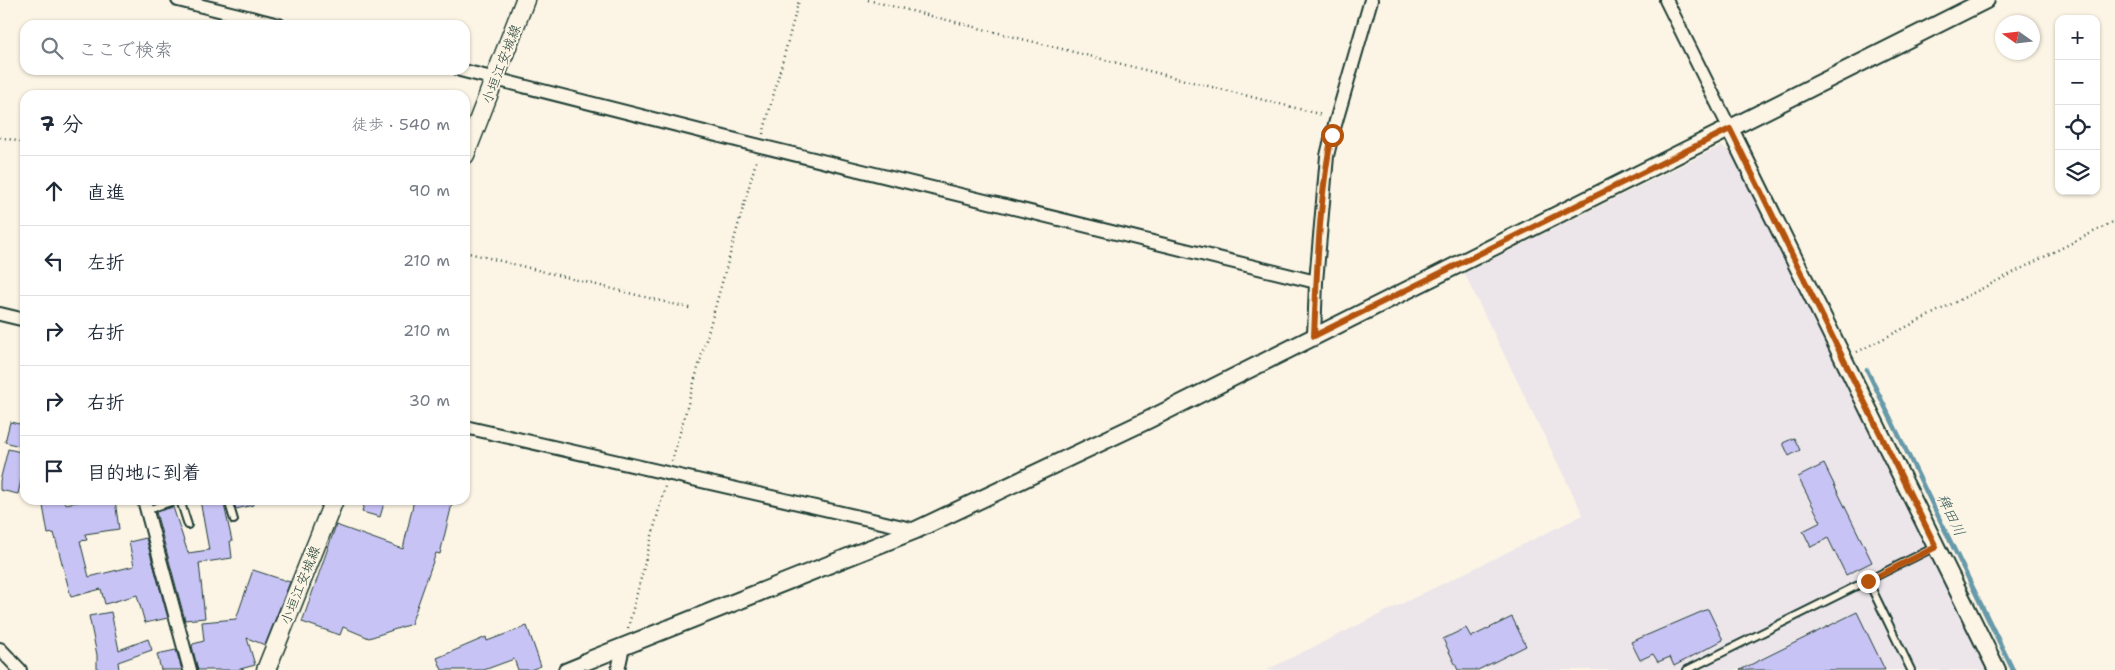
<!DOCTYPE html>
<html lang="ja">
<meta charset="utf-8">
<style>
body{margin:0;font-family:"Shantell Sans","Klee One",sans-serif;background:#f2f2f3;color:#1f2937}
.controls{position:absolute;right:15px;top:15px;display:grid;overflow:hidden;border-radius:10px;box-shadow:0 1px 4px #0004}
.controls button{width:45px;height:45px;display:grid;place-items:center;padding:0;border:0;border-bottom:1px solid #e0e1e3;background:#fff;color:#1f2937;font:25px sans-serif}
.compass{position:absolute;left:1995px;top:15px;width:45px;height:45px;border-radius:50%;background:#fff;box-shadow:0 1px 4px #0004;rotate:284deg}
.stop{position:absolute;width:15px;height:15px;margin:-11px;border:4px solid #b45309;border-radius:50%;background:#fff}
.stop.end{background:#b45309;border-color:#fff;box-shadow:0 1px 5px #0008}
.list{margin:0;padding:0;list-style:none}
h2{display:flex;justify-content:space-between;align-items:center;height:65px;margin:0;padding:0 20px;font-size:21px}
h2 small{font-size:16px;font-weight:400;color:#747a83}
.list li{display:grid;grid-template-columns:32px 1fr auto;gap:15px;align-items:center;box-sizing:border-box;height:70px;padding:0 20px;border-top:1px solid #e0e1e3}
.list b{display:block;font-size:19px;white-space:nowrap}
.list em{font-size:16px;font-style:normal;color:#747a83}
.icon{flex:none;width:28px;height:28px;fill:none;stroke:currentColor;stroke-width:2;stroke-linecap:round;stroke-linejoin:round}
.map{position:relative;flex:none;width:2115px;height:670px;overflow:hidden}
.search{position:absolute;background:#fff;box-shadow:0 1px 4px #0004;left:20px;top:20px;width:450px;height:55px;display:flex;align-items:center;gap:12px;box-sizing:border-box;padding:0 18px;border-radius:15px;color:#747a83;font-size:19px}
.panel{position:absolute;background:#fff;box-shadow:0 1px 4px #0004;left:20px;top:90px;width:450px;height:415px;border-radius:15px}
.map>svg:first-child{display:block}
.built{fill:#ece6ea}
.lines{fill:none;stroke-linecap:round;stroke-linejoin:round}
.stream{stroke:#6699a9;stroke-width:4.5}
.building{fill:#c8c3f5;stroke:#1f3d34}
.service-casing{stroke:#1f3d34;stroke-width:10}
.minor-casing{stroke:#1f3d34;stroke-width:16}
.tertiary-casing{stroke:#1f3d34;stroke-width:20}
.secondary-casing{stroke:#1f3d34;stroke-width:21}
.path{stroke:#1f3d34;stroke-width:2.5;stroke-dasharray:1 4;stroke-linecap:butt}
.service{stroke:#fcf5e5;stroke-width:6}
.minor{stroke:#fcf5e5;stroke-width:12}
.tertiary{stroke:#fcf5e5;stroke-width:16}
.secondary{stroke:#fcf5e5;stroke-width:18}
.route{stroke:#b45309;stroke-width:6}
.labels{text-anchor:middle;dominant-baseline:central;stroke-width:4;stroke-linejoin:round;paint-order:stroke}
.street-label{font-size:14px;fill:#1f3d34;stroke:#fcf5e5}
.water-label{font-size:15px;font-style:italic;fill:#375c5b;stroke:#fcf5e5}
</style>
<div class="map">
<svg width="2115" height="670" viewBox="0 0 2115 670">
<rect width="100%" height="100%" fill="#fcf5e5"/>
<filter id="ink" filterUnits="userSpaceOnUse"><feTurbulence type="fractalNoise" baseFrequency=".02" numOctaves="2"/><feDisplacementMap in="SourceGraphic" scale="10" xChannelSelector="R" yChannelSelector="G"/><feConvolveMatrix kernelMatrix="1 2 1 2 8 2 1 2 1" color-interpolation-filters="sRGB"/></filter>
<g filter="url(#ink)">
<path class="built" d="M 1721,146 L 1730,151 L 1838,366 L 1987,670 L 1266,670 L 1583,515 L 1464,273 Z"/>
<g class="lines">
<path class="stream" d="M 1867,370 L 2013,670"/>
</g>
<path class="building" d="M 10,422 L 24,425 L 19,446 L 5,442 Z
M 1794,438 L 1800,450 L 1789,456 L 1783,443 Z
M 8,449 L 25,453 L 25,462 L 18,494 L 0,490 L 0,481 Z
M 1824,464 L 1872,562 L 1846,575 L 1828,538 L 1811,547 L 1803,531 L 1821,522 L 1798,477 Z
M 42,500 L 64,500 L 65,504 L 89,500 L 115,500 L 119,529 L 85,534 L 87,540 L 80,541 L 89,577 L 134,566 L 129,542 L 146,538 L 168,618 L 145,623 L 137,595 L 105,604 L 101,589 L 71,597 L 54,533 L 48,534 Z
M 200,500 L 223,500 L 232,541 L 230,541 L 232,558 L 199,563 L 205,618 L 185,620 L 156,512 L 173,507 L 188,553 L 209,550 Z
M 233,500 L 252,500 L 253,505 L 236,509 Z
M 365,500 L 385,500 L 380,517 L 362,512 Z
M 414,500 L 453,500 L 440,554 L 436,553 L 411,624 L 369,638 L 343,627 L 340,635 L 302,622 L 336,525 L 403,549 Z
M 253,570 L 290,582 L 265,645 L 247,638 L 255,665 L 237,670 L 198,670 L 192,646 L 193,644 L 204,641 L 202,622 L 236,619 Z
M 1708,609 L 1723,640 L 1674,666 L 1670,657 L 1658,662 L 1653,654 L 1640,660 L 1631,642 Z
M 111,612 L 119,650 L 148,639 L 152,650 L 118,662 L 119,670 L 97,670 L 97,655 L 89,616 Z
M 1857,612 L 1885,670 L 1740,670 Z
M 1512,617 L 1526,646 L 1478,670 L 1458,670 L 1443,639 L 1466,628 L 1471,637 Z
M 527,626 L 541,666 L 530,670 L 518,670 L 514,659 L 484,670 L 442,670 L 437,658 L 486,637 L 487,641 Z
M 176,650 L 182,670 L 161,670 L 157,654 Z"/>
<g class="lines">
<g class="service-casing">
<path id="service" d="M 180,500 L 188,525
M 228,500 L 234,520
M 147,510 L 177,500
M 1868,581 L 1911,670
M 1687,670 L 1935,547"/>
</g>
<g class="minor-casing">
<path id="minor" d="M 178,0 L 279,25
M 1666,0 L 1730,129
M 460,70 L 744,142 L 1316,282
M 0,314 L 25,320
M 1314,336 L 1316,282 L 1327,156 L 1332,135 L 1371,0
M 465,427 L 916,530
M 144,500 L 190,670
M 0,649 L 20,670
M 565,670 L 587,661
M 618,670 L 623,647"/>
</g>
<g class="tertiary-casing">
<path id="tertiary" d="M 1730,129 L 1997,670
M 587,661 L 916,530 L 1148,420 L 1986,0"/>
</g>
<g class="secondary-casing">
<path id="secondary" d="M 465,155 L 525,0
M 266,670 L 334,500"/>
</g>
<path class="path" d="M 868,0 L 1323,115
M 763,134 L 799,0
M 0,137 L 25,143
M 465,252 L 693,309
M 1857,352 L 2115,221
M 672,461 L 757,158
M 628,628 L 665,486"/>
<use href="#service" class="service"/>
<use href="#minor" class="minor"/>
<use href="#tertiary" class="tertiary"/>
<use href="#secondary" class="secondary"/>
</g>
</g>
<g class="lines" filter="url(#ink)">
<path class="route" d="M 1332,135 C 1319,198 1317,271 1314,336 L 1730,129 L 1936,547 L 1868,581"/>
</g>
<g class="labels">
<g class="street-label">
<text transform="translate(501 64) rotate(-69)">小垣江安城線</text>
<text transform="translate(300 585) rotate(-68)">小垣江安城線</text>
</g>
<g class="water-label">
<text transform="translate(1951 515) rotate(64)">稗田川</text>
</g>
</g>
</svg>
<div class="controls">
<button>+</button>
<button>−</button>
<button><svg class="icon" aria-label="locate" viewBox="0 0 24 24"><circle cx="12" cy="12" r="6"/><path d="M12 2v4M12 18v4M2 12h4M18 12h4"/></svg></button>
<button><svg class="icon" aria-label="layers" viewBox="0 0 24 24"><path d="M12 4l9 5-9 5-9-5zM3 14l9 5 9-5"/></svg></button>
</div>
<svg class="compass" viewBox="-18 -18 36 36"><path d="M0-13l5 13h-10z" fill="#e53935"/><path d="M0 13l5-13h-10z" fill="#747a83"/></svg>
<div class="stop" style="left:1332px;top:135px"></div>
<div class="stop end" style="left:1868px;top:581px"></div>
<div class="search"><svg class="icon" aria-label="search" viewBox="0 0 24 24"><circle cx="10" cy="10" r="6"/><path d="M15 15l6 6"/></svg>ここで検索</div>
<section class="panel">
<h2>7 分<small>徒歩 · 540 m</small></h2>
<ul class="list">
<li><svg class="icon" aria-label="ahead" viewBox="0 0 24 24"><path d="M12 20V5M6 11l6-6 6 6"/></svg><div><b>直進</b></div><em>90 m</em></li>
<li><svg class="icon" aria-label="left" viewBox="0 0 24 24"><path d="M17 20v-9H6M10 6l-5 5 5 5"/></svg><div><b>左折</b></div><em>210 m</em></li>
<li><svg class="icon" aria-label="right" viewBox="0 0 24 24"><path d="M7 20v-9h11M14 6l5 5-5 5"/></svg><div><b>右折</b></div><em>210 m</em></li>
<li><svg class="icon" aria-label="right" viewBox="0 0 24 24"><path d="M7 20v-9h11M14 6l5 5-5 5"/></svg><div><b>右折</b></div><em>30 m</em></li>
<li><svg class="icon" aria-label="arrive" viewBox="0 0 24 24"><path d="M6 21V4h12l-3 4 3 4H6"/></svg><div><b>目的地に到着</b></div></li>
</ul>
</section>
</div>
